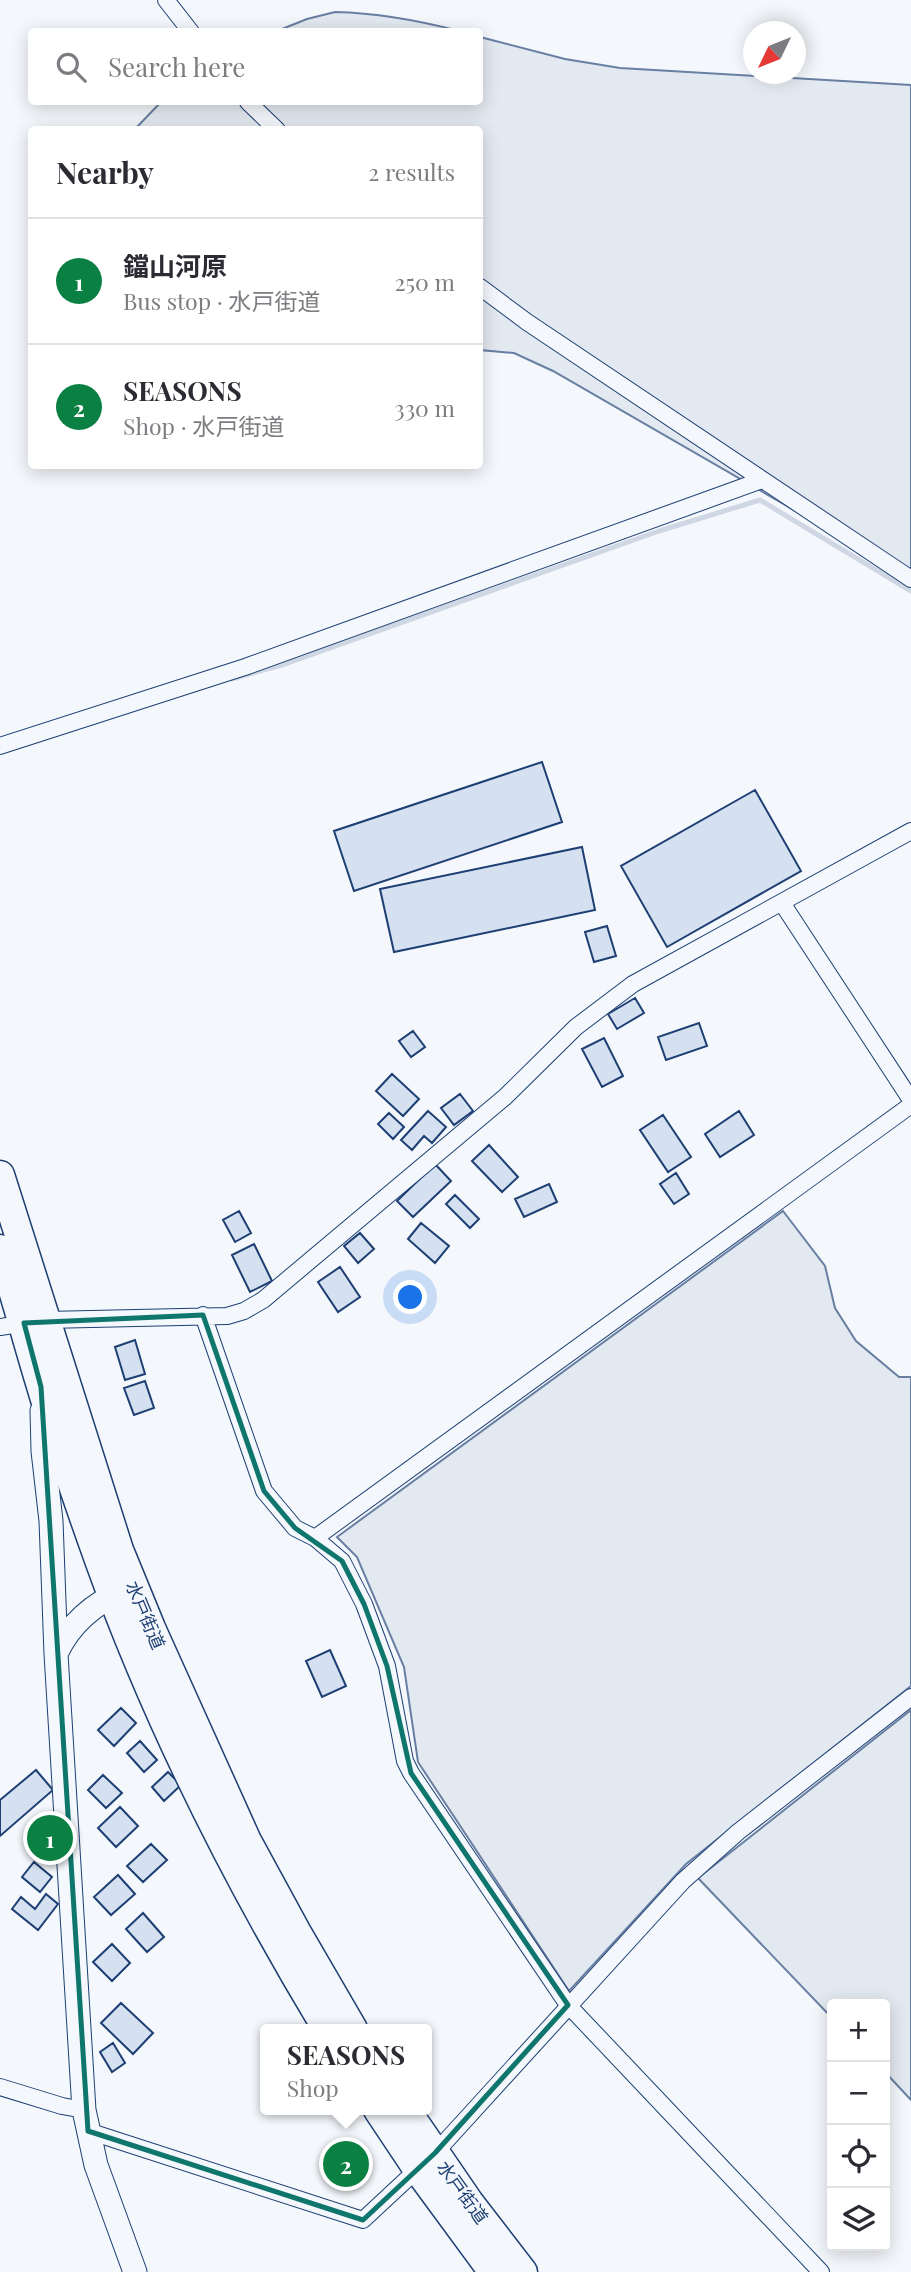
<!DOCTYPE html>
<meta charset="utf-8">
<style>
body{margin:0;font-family:"Playfair Display","Noto Sans JP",serif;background:#f2f2f3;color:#2b2b33}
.controls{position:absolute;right:21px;bottom:21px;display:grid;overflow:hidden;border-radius:7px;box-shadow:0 4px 18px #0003}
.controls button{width:63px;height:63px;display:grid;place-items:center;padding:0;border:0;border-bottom:2px solid #e1e1e2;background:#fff;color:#2b2b33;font:35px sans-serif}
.compass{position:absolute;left:743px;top:21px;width:63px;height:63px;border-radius:50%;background:#fff;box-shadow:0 4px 18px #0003;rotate:227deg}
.you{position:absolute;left:411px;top:1298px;width:24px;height:24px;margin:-18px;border:5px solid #fff;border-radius:50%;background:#1a73e8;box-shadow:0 0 0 10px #1a73e833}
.badge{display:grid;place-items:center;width:46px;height:46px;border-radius:50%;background:#0b8043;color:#fff;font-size:23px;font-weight:700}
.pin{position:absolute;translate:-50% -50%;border:4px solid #fff;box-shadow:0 2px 7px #0006}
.popup{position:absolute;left:260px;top:2024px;width:172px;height:91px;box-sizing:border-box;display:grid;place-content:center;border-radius:7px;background:#fff;filter:drop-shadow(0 2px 5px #0005);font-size:23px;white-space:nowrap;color:#7c7c81}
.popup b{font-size:26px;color:#2b2b33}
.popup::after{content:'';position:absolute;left:50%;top:100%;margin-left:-14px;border:14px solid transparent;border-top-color:#fff}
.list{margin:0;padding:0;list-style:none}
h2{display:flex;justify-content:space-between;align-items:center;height:91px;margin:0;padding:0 28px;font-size:30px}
h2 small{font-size:23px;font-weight:400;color:#7c7c81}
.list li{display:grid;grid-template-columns:46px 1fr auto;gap:21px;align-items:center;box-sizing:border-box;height:126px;padding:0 28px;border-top:2px solid #e1e1e2}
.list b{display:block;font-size:26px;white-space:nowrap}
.list p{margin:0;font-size:23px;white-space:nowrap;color:#7c7c81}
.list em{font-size:23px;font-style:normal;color:#7c7c81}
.icon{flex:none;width:38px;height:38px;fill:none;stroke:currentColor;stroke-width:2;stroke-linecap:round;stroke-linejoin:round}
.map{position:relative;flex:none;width:911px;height:2272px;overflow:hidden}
.search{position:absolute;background:#fff;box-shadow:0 4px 18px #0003;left:28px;top:28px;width:455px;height:77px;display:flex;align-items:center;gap:18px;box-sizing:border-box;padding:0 24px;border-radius:7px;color:#7c7c81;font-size:26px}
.panel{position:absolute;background:#fff;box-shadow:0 4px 18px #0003;left:28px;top:126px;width:455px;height:343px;border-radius:7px}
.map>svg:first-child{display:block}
.green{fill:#e3e9f0;stroke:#687fa3;stroke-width:2}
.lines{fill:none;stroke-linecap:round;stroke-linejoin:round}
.stream{stroke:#cfd7e4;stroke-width:5}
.building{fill:#d5e0f0;stroke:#1d3f73;stroke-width:2}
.street-casing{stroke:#1d3f73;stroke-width:18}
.secondary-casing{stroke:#1d3f73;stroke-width:25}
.highway-casing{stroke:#1d3f73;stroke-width:31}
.street{stroke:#f4f7fb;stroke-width:16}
.secondary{stroke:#f4f7fb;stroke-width:23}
.highway{stroke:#f4f7fb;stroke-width:28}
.marked{fill:none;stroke:#0f766e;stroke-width:5;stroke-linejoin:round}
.labels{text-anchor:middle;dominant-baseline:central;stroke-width:5;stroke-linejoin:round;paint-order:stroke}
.street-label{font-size:18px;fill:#1d3f73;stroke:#f4f7fb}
</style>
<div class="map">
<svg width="911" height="2272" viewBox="0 0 911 2272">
<rect width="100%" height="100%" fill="#f4f7fb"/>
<path class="green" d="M 335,12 C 379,13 417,20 459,31 L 277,31 L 307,19 Z
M 480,37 L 565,59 L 620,68 L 911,85 L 911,569 L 794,510 L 553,371 L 514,353 L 480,350 L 480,130 L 134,130 L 161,102 L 480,102 Z
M 783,1211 L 825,1266 L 835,1308 L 856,1341 L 899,1377 L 911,1377 L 911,1686 L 686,1864 L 569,1991 L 418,1762 L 404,1667 L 357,1557 L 337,1537 Z
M 911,1710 L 911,2100 L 885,2072 L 885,2004 L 832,2004 L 832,2018 L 698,1878 Z"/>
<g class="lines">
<path class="stream" d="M 232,679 L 285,664 L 659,531 L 760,500 L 911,591"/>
</g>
<path class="building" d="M 542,762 L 562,822 L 354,891 L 334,831 Z
M 755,790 L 801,871 L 667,947 L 621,866 Z
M 582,847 L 595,910 L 394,952 L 380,889 Z
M 607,926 L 616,956 L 594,962 L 585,932 Z
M 635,998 L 644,1013 L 617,1029 L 608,1014 Z
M 699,1023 L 707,1046 L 666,1060 L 658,1037 Z
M 413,1031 L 425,1047 L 411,1057 L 399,1041 Z
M 604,1038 L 623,1076 L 602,1087 L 582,1049 Z
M 392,1074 L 419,1099 L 403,1116 L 376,1091 Z
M 460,1094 L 473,1111 L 454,1125 L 441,1108 Z
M 428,1111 L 446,1127 L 432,1143 L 424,1136 L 412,1150 L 401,1140 Z
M 739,1111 L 754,1135 L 720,1157 L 705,1134 Z
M 389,1113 L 404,1127 L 393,1139 L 378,1124 Z
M 663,1115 L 691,1157 L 668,1172 L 640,1130 Z
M 489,1145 L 518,1177 L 502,1192 L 472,1161 Z
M 435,1164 L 451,1181 L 413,1217 L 397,1201 Z
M 676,1173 L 689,1194 L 674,1204 L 660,1184 Z
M 549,1184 L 557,1202 L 524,1217 L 515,1199 Z
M 455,1195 L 479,1219 L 470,1228 L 446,1204 Z
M 239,1211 L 251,1233 L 235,1242 L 223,1220 Z
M 421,1223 L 449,1246 L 435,1263 L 408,1239 Z
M 360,1233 L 374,1249 L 358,1263 L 344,1246 Z
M 254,1244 L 272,1281 L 250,1292 L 232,1255 Z
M 340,1267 L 360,1297 L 338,1312 L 318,1282 Z
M 135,1340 L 145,1374 L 125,1380 L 115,1347 Z
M 145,1381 L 154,1408 L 134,1415 L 124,1388 Z
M 330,1650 L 346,1686 L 322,1697 L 306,1661 Z
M 121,1708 L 136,1723 L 114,1746 L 98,1730 Z
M 140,1741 L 157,1760 L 144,1772 L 127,1753 Z
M 36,1770 L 53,1790 L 0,1836 L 0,1800 Z
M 168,1772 L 181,1785 L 164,1801 L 152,1787 Z
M 103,1775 L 122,1793 L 106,1808 L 88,1790 Z
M 120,1807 L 138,1826 L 116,1847 L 98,1828 Z
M 151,1844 L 167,1860 L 143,1882 L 127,1866 Z
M 34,1862 L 52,1877 L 40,1892 L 22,1877 Z
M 118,1875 L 135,1894 L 111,1915 L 94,1897 Z
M 46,1894 L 58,1904 L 38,1930 L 12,1909 L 21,1897 L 35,1909 Z
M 143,1913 L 164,1937 L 147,1952 L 126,1929 Z
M 112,1944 L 130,1963 L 112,1981 L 93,1962 Z
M 121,2003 L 153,2033 L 133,2054 L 101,2023 Z
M 113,2043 L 125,2063 L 112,2072 L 100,2052 Z"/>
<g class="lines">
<g class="street-casing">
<path id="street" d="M 166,0 L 191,32
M 248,102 L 277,130
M 480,287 L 527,322 L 911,579
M 0,746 L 245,667 L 762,480
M 782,903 L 911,1100
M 203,1315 L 264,1491 L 295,1528 L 315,1538 L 342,1561 L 364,1604 L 387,1666 L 405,1761 L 411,1773 L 568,2005 L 821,2272
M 0,1327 L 46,1320 L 227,1316 L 244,1311 L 263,1300 L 505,1097 L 576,1027 L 633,984 L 911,831
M 315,1538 L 911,1105
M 0,2087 L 62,2106 L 84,2110
M 88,2131 L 363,2220 L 435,2153 L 683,1881 L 738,1832 L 911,1697"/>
</g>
<g class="secondary-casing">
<path id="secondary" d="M 42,1411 L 43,1451 L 51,1521 L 56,1654 L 84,2110 L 96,2165 L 135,2272
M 56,1654 C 70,1623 96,1602 127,1589"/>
</g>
<g class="highway-casing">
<path id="highway" d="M 0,1175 L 119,1550 L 151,1628 L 247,1841 L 296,1931 L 353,2029
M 0,1249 C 15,1294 27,1340 41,1386 C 58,1444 78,1501 98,1557 C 157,1722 237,1880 327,2029
M 378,2110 L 418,2170 L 493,2272
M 406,2110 L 469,2202 L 523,2272"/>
</g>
<use href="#street" class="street"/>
<use href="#secondary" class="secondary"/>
<use href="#highway" class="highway"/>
</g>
<path class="marked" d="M 203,1315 L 264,1491 L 295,1528 L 342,1561 L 364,1604 L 387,1666 L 411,1773 L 568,2005 L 435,2153 L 363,2220 L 88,2131 L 41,1387 L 24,1323 Z"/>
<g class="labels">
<g class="street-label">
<text transform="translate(146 1615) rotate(67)">水戸街道</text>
<text transform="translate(463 2192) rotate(54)">水戸街道</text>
</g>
</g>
</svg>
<div class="controls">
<button>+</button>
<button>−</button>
<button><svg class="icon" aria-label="locate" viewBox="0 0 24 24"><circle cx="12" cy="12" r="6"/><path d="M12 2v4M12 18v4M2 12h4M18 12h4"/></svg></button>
<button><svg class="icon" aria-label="layers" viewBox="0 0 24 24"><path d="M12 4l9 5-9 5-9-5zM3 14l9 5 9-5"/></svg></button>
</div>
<svg class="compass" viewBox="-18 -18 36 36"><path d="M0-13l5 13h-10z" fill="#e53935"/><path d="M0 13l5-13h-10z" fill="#7c7c81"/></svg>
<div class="you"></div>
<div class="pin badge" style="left:50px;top:1838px">1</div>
<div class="pin badge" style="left:346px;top:2164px">2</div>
<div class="popup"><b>SEASONS</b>Shop</div>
<div class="search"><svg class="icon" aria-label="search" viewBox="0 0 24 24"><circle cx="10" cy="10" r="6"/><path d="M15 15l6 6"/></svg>Search here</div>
<section class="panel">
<h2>Nearby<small>2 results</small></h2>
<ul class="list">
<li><span class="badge">1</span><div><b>鐺山河原</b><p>Bus stop · 水戸街道</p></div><em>250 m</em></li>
<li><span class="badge">2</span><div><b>SEASONS</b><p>Shop · 水戸街道</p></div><em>330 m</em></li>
</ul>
</section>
</div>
